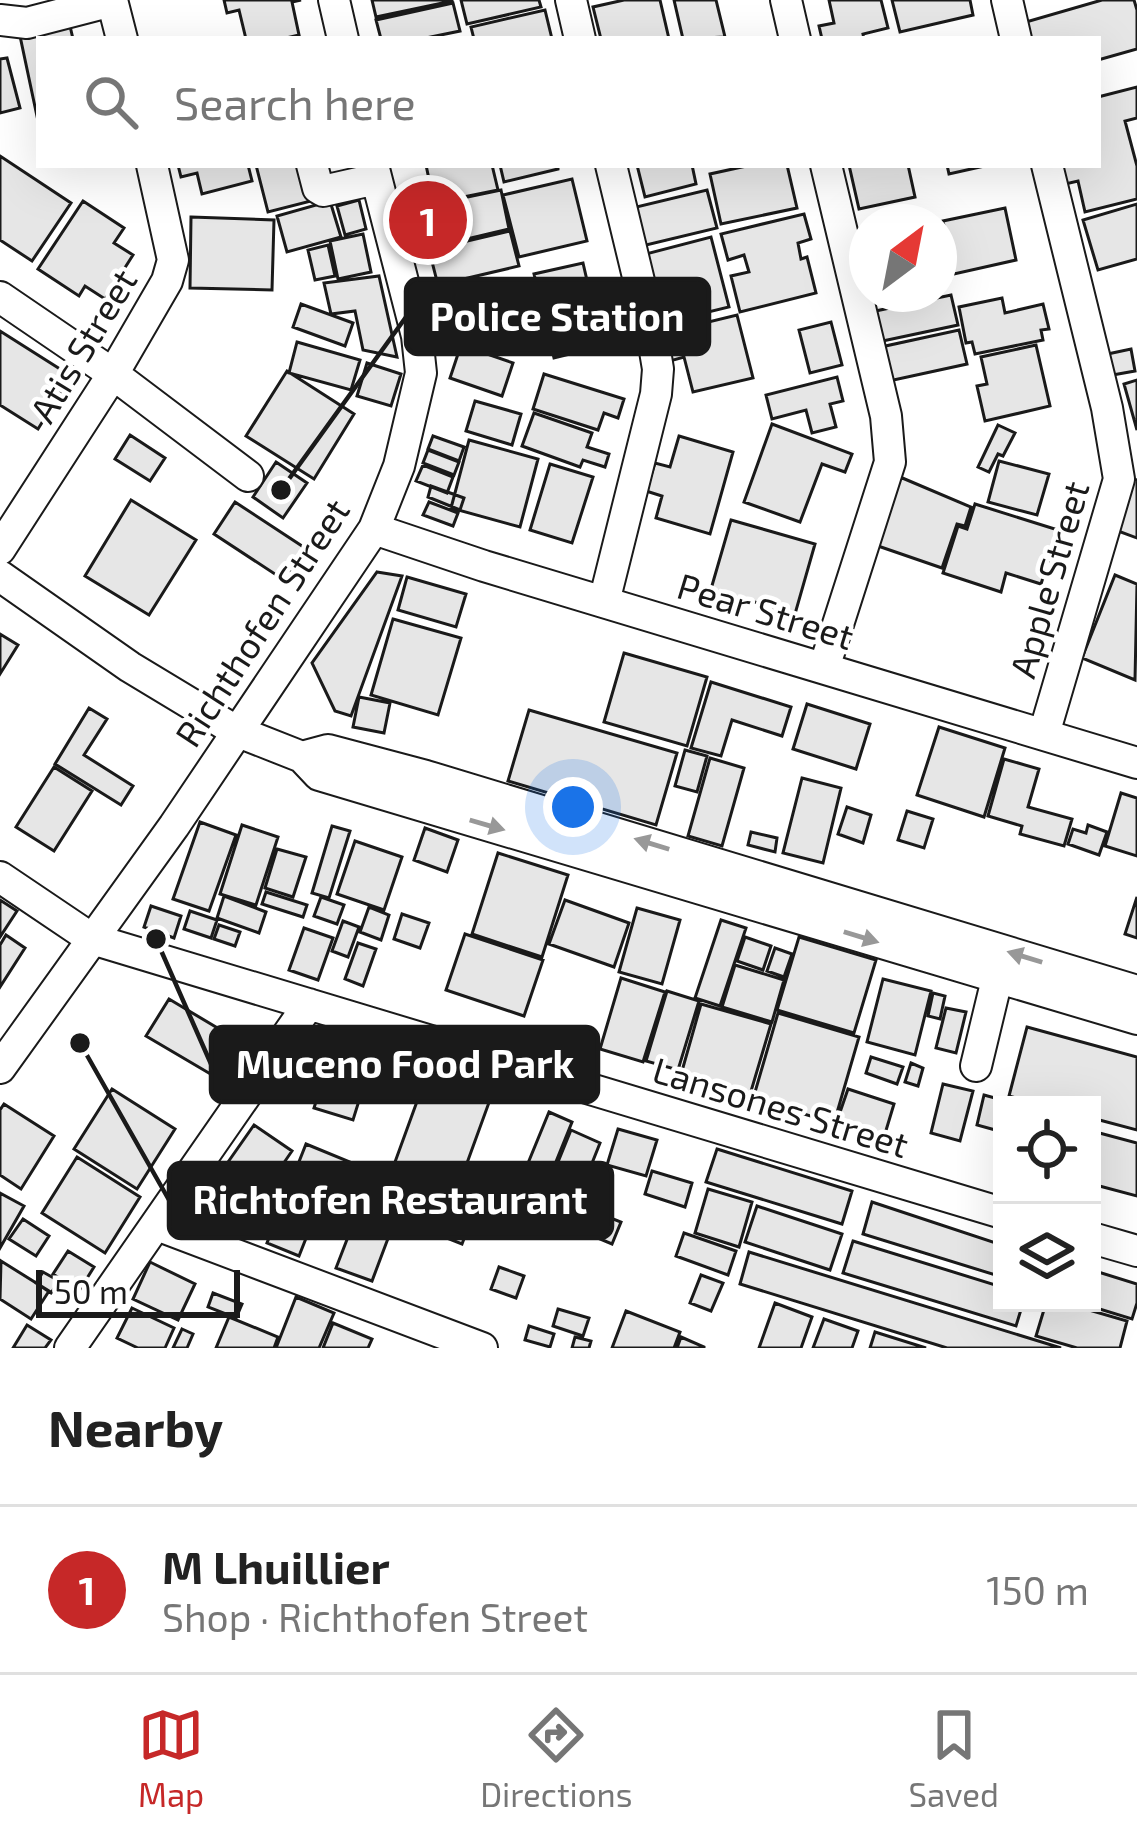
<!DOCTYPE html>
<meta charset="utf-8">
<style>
body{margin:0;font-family:"Exo 2",sans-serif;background:#f2f2f2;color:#222}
.controls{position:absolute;right:36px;bottom:36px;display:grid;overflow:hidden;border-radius:0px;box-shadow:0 12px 48px #0002}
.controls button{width:108px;height:108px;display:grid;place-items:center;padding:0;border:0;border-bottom:3px solid #e0e0e0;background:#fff;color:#222;font:60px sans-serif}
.compass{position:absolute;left:849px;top:204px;width:108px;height:108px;border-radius:50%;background:#fff;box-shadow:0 12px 48px #0002;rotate:32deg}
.scale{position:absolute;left:36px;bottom:30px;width:204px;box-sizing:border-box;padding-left:12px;border:6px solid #1a1a1a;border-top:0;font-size:33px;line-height:42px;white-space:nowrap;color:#1a1a1a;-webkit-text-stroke:9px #fff;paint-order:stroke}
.you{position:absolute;left:573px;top:807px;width:42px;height:42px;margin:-30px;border:9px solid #fff;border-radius:50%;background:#1a73e8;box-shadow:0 0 0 18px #1a73e833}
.badge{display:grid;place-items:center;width:78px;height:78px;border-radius:50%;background:#c62828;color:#fff;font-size:39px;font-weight:700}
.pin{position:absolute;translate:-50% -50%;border:6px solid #fff;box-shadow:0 3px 12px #0006}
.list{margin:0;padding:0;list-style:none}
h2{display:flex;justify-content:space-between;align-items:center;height:156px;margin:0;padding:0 48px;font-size:51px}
h2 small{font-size:39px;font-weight:400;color:#767676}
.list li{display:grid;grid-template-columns:78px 1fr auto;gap:36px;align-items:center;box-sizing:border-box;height:168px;padding:0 48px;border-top:3px solid #e0e0e0}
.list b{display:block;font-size:45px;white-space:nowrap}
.list p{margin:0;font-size:39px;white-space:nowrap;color:#767676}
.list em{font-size:39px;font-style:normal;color:#767676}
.icon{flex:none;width:66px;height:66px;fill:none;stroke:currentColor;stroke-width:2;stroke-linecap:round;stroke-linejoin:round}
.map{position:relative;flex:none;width:1137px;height:1348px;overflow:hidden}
.search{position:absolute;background:#fff;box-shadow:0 12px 48px #0002;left:36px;right:36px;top:36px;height:132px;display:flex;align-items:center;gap:30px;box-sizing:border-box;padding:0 42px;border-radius:0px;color:#767676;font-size:45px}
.sheet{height:324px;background:#fff}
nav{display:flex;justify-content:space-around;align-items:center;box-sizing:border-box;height:168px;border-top:3px solid #e0e0e0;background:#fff;font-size:33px;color:#767676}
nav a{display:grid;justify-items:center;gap:6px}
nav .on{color:#c62828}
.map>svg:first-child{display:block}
.building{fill:#e6e6e6;stroke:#1a1a1a;stroke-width:3}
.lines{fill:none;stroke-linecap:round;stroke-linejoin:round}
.minor-casing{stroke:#1a1a1a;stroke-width:34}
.minor{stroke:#fff;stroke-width:30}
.oneway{fill:#989898}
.labels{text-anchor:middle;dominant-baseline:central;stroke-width:9;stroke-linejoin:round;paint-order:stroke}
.street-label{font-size:36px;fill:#1a1a1a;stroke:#fff}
.leader{fill:none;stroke:#1a1a1a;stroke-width:4.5}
.callout-dot{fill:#1a1a1a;stroke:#fff;stroke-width:4.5}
.callout{fill:#1a1a1a;stroke:#1a1a1a;stroke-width:4.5}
.callout-label{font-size:39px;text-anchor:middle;font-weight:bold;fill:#fff}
</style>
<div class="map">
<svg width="1137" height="1348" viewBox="0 0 1137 1348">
<rect width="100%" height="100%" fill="#fff"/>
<path class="building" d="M 224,0 L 301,0 L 292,2 L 299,35 L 282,39 L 246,39 L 239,10 L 227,13 Z
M 372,0 L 452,0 L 452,1 L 376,17 Z
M 461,0 L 539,0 L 541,7 L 467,24 Z
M 624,0 L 660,0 L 669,39 L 601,39 L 593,7 Z
M 674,0 L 716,0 L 725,37 L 683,39 Z
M 829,0 L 881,0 L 888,28 L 863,34 L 864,39 L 822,39 L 819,26 L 834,23 Z
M 892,0 L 970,0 L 973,15 L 900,32 Z
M 1102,0 L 1134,0 L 1137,10 L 1137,49 L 1098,60 L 1098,39 L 1023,39 L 1019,24 Z
M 453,3 L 460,31 L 421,39 L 381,39 L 376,20 Z
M 545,10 L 552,39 L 474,39 L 471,27 Z
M 70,26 L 73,39 L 39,39 L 38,121 L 20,36 Z
M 7,58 L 20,108 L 0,113 L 0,59 Z
M 1137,87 L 1137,118 L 1125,121 L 1137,166 L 1137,199 L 1085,212 L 1078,181 L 1061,185 L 1056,165 L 1098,165 L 1098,97 Z
M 0,156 L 71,203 L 32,261 L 0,240 Z
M 178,165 L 248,165 L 252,181 L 202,194 L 197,173 L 181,177 Z
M 256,165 L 306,165 L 315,200 L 268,212 Z
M 426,165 L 492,165 L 498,190 L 434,203 Z
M 500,165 L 558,165 L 558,169 L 504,182 Z
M 637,165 L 692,165 L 696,184 L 645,197 Z
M 751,165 L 787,165 L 797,208 L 721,224 L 710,174 Z
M 849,165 L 908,165 L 915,197 L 859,209 Z
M 947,165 L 989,165 L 949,174 Z
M 572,179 L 587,241 L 519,257 L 503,195 Z
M 501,190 L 509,229 L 429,248 L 420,212 L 436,209 L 434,204 Z
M 707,190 L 717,228 L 642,246 L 632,208 Z
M 359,200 L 366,229 L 345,235 L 337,206 Z
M 83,201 L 124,228 L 114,243 L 133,255 L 105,299 L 85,286 L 79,296 L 38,269 Z
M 330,201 L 341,237 L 287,252 L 277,216 Z
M 1137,204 L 1137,259 L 1098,270 L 1083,220 Z
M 1005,208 L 1016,260 L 954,274 L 943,221 Z
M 804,214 L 811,239 L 798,243 L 801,259 L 807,257 L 816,293 L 740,312 L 731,276 L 749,272 L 744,255 L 728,260 L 721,234 Z
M 191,217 L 274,220 L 272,290 L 190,288 Z
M 510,231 L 519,266 L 438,285 L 429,250 Z
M 363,234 L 371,272 L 338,279 L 330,241 Z
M 711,237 L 729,307 L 659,324 L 642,255 Z
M 328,245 L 335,276 L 315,280 L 308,250 Z
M 583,263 L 589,289 L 602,285 L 609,316 L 597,319 L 603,346 L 554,358 L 547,328 L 533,331 L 524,294 L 538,290 L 534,274 Z
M 379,276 L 397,357 L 363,350 L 355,311 L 331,314 L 324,283 Z
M 951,295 L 958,325 L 878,342 L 871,312 Z
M 1002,298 L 1005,313 L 1043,304 L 1049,329 L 1041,330 L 1043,340 L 975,354 L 972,342 L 966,343 L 959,307 Z
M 301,304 L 353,323 L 345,346 L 293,327 Z
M 737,315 L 753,378 L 693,392 L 684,357 L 670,361 L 663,333 Z
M 831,322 L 842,365 L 810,373 L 799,330 Z
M 959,330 L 967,364 L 889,381 L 881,347 Z
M 0,331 L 71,376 L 38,429 L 0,405 Z
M 297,342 L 360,360 L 351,390 L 289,373 Z
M 461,345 L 513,363 L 502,396 L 450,378 Z
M 1036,345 L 1050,406 L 985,421 L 977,386 L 987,384 L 981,357 Z
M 1131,349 L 1135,371 L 1107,376 L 1103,355 Z
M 367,363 L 401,374 L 391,406 L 357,396 Z
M 287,371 L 354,414 L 314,479 L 246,436 Z
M 544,374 L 624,399 L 618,418 L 604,413 L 598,430 L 533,409 Z
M 837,377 L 843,401 L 830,404 L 836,427 L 812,433 L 806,410 L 772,419 L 766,395 Z
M 1137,380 L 1137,430 L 1124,384 Z
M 475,401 L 521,414 L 512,445 L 466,431 Z
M 534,413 L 592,433 L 587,447 L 609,454 L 605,467 L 583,460 L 580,467 L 522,446 Z
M 772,424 L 852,454 L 845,472 L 822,464 L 800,522 L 744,502 Z
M 998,425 L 1015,433 L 1003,456 L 998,454 L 989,472 L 978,467 Z
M 130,435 L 165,458 L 150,481 L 115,459 Z
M 433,436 L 464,447 L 459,461 L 428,449 Z
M 679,436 L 733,452 L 710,534 L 656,518 L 662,496 L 646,491 L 655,463 L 670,467 Z
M 469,440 L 538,459 L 520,527 L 451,508 Z
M 428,450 L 459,462 L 454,475 L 423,463 Z
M 999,461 L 1049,474 L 1037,515 L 988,502 Z
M 276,462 L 307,483 L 283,518 L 253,497 Z
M 550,464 L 593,477 L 572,543 L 530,530 Z
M 423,465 L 453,477 L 447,493 L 416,481 Z
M 1127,476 L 1137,480 L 1137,538 L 1110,528 Z
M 900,477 L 971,507 L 965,526 L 957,524 L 942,568 L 878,546 Z
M 431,486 L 464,498 L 460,510 L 428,497 Z
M 131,500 L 196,540 L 149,615 L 85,576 Z
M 235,502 L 305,548 L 284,580 L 214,534 Z
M 429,502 L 458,513 L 453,526 L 423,515 Z
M 975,504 L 1058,530 L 1041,584 L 1006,573 L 1001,592 L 943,573 L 958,526 L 967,529 Z
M 731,520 L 815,544 L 795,614 L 711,589 Z
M 377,572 L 402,576 L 351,716 L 335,711 L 312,663 Z
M 1115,575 L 1137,584 L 1135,680 L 1082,658 Z
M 407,577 L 466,594 L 456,627 L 398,610 Z
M 393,619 L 461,638 L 438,715 L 371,695 Z
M 0,634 L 18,645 L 0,674 Z
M 624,653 L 707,677 L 687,746 L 604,722 Z
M 711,682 L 791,707 L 782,736 L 732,720 L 721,756 L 691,748 Z
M 359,697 L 390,703 L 384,733 L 353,727 Z
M 807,704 L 870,724 L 856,769 L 793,749 Z
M 89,708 L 107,719 L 84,755 L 133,786 L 121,805 L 55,764 Z
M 529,710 L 677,753 L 656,825 L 508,781 Z
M 939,727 L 1005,748 L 984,817 L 917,795 Z
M 685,750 L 707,756 L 697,792 L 675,786 Z
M 710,758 L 744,768 L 722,846 L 688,836 Z
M 1004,759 L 1039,769 L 1028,807 L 1072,819 L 1064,846 L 1020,834 L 1022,826 L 988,816 Z
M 54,767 L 92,791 L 54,851 L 16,827 Z
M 802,778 L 841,788 L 823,863 L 783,853 Z
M 1121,793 L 1137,798 L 1137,856 L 1105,846 Z
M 847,807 L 871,815 L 863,843 L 838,834 Z
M 907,811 L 933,819 L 924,848 L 898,840 Z
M 200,822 L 236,835 L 209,911 L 173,899 Z
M 242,825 L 278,837 L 256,905 L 220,894 Z
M 1088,825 L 1107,832 L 1099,855 L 1068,844 L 1073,829 L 1086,833 Z
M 332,826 L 350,831 L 329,898 L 312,893 Z
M 425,828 L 458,840 L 447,872 L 414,860 Z
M 751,832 L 777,838 L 775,852 L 748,845 Z
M 355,841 L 402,857 L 384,910 L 337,894 Z
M 277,849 L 306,857 L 293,897 L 265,888 Z
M 498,853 L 568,875 L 542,957 L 472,934 Z
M 266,892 L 307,905 L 303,917 L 262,904 Z
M 224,896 L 266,912 L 259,933 L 217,918 Z
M 321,897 L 344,905 L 337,924 L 314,916 Z
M 1137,897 L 1137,938 L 1125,934 Z
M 0,900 L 17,911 L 0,937 Z
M 565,900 L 629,923 L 614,967 L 549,944 Z
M 151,906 L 181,916 L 174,938 L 144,927 Z
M 369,907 L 389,915 L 381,940 L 360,932 Z
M 637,908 L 680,920 L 662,984 L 619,972 Z
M 190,911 L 217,920 L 211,938 L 184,929 Z
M 402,914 L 429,923 L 420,948 L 394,939 Z
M 721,920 L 746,928 L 720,1006 L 695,998 Z
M 343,921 L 359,927 L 348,957 L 332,951 Z
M 219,925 L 240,932 L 235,946 L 214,939 Z
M 304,928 L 333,938 L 318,980 L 289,970 Z
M 465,934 L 543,960 L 524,1016 L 446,990 Z
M 6,935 L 25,948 L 0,987 L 0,945 Z
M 745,937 L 771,946 L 763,970 L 737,961 Z
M 799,937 L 876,960 L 854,1033 L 777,1010 Z
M 358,943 L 376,949 L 363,986 L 345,979 Z
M 775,948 L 792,954 L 784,977 L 767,971 Z
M 735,965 L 784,980 L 772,1022 L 722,1007 Z
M 621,978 L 665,992 L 643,1062 L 600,1049 Z
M 883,979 L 931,991 L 915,1055 L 867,1042 Z
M 667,991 L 699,1001 L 678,1070 L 646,1061 Z
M 933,993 L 945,996 L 940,1019 L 928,1016 Z
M 169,999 L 241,1042 L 219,1079 L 146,1036 Z
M 701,1004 L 771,1024 L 749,1098 L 680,1078 Z
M 946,1008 L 966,1012 L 956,1053 L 936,1048 Z
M 778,1013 L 859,1037 L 834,1123 L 753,1099 Z
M 1027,1027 L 1137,1057 L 1137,1130 L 1092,1118 L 1092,1105 L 1042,1105 L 1009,1096 Z
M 871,1057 L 903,1067 L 897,1084 L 866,1073 Z
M 328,1063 L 367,1075 L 353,1120 L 314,1108 Z
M 911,1063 L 923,1068 L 918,1086 L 905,1082 Z
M 427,1074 L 491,1097 L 459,1185 L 395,1162 Z
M 943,1084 L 973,1091 L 960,1141 L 931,1133 Z
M 112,1089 L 175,1129 L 137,1189 L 74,1149 Z
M 848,1089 L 894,1104 L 884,1137 L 837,1121 Z
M 984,1095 L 1006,1101 L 1005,1105 L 1002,1105 L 999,1131 L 977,1125 Z
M 4,1104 L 54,1136 L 21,1189 L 0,1175 L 0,1110 Z
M 549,1112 L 572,1122 L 532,1221 L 508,1212 Z
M 254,1125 L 292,1151 L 239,1228 L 200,1202 Z
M 618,1129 L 657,1140 L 646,1176 L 607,1165 Z
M 571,1130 L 600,1143 L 571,1216 L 541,1204 Z
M 1092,1131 L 1137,1143 L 1137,1196 L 1092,1184 Z
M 306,1144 L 350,1162 L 341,1184 L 329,1180 L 299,1256 L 267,1243 Z
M 717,1149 L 852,1191 L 842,1224 L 706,1182 Z
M 77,1157 L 140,1197 L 105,1253 L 42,1213 Z
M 375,1167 L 410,1180 L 372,1281 L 336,1268 Z
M 652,1171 L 692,1183 L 685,1207 L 645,1194 Z
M 420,1183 L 477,1204 L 462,1244 L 406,1222 Z
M 708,1189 L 752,1202 L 739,1247 L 695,1233 Z
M 0,1193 L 24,1206 L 0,1248 Z
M 872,1202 L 1002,1245 L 1002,1277 L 863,1234 Z
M 757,1206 L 842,1234 L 830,1270 L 745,1242 Z
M 598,1213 L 621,1222 L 612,1244 L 588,1234 Z
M 23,1219 L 49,1236 L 36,1256 L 9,1239 Z
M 684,1233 L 736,1251 L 728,1275 L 676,1256 Z
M 853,1241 L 1002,1287 L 1002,1303 L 1023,1303 L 1016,1326 L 843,1273 Z
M 68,1251 L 94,1267 L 79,1291 L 53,1274 Z
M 749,1252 L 1061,1348 L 947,1348 L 740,1284 Z
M 1,1261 L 49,1291 L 31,1319 L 0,1299 Z
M 150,1262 L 195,1284 L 178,1320 L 133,1299 Z
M 499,1267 L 524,1276 L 516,1298 L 491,1289 Z
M 1092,1270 L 1137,1284 L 1137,1303 L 1132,1319 L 1080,1303 L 1092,1303 Z
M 43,1272 L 59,1281 L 51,1293 L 36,1283 Z
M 701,1275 L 723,1283 L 711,1311 L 690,1303 Z
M 213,1293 L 242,1304 L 236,1318 L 208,1307 Z
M 296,1297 L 334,1313 L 319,1348 L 276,1348 Z
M 775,1303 L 812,1317 L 801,1348 L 759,1348 Z
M 1046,1303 L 1065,1303 L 1127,1321 L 1120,1348 L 1077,1348 L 1036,1336 Z
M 132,1308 L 174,1328 L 165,1348 L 138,1348 L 117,1338 Z
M 558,1309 L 589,1318 L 583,1336 L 553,1326 Z
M 626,1311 L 680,1332 L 674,1348 L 612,1348 Z
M 229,1317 L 278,1337 L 274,1348 L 216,1348 Z
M 824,1319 L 858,1331 L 852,1348 L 813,1348 Z
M 333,1323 L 372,1339 L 368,1348 L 323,1348 Z
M 27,1325 L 51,1340 L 45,1348 L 13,1348 Z
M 529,1326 L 554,1334 L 550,1347 L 525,1340 Z
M 182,1329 L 193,1334 L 187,1348 L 173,1348 Z
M 875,1332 L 926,1348 L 870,1348 Z
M 575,1337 L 591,1341 L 589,1348 L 572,1348 Z
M 681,1337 L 704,1347 L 704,1348 L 677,1348 Z"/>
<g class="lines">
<g class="minor-casing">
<path id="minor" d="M 112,0 L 122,39
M 334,0 L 343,39
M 571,0 L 580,39
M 786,0 L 795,39
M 1007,0 L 1016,39
M 0,20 L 27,23 L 112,1
M 312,165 L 318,188 L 323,191 L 376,179
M 0,297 L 113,374 L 248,476
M 374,529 L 484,566 L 1137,763
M 0,549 L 113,374 L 167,281 L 173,260 L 152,165
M 0,576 L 130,667 L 236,731 L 302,757 L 319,775 L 1137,1019
M 604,602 L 656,394 L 658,369 L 653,339 L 611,165
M 824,668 L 890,462 L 886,416 L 826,165
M 1044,734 L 1119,479 L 1107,408 L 1047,165
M 302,757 L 328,750 L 426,776 L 1137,991
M 0,877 L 92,939 L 1002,1213
M 976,1066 L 997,979
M 0,1068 L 174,826 L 374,529 L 399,466 L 421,373 L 417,336 L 373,165
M 157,1225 L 482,1348
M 1092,1238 L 1137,1251
M 70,1348 L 309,1004"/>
</g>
<use href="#minor" class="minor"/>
</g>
<defs><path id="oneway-solid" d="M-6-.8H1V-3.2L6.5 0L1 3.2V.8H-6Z" transform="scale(3)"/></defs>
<g class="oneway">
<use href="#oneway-solid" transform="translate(487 825) rotate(16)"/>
<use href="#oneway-solid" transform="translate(652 844) rotate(-163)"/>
<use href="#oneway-solid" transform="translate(861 937) rotate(17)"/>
<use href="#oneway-solid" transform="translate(1025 957) rotate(-163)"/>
</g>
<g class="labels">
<g class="street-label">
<text transform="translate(82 345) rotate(-59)">Atis Street</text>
<text transform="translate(1048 579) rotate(-74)">Apple Street</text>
<text transform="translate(766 610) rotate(17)">Pear Street</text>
<text transform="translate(261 622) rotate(-57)">Richthofen Street</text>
<text transform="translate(781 1106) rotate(17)">Lansones Street</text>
</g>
</g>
<path class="leader" d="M281 490L406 317M156 939L211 1064M80 1043L169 1200"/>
<g class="callout-dot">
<circle cx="281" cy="490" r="12"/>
<circle cx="156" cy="939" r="12"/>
<circle cx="80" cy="1043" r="12"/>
</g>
<g class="callout">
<rect x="406" y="279" width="303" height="75" rx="12"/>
<rect x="211" y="1027" width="387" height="75" rx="12"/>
<rect x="169" y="1163" width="443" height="75" rx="12"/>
</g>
<g class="callout-label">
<text x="557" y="331">Police Station</text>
<text x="405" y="1078">Muceno Food Park</text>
<text x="390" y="1214">Richtofen Restaurant</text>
</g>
</svg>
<div class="controls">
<button><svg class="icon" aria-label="locate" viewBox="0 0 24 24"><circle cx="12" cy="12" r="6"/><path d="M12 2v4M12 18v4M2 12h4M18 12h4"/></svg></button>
<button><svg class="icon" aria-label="layers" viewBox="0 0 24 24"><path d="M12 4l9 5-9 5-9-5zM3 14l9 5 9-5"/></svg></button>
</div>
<svg class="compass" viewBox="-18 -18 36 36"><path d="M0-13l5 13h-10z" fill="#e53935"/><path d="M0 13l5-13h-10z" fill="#767676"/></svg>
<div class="scale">50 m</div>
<div class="you"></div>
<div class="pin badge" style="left:428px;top:220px">1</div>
<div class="search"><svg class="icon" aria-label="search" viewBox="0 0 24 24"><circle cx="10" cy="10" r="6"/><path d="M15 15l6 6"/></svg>Search here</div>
</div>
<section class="sheet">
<h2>Nearby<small></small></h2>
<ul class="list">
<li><span class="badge">1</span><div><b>M Lhuillier</b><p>Shop · Richthofen Street</p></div><em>150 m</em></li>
</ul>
</section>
<nav>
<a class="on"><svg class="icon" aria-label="map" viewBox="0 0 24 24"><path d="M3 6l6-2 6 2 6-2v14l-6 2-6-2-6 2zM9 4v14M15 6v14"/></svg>Map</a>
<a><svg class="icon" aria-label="directions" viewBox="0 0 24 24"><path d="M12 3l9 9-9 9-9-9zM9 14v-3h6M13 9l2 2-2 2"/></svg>Directions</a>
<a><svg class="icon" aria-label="saved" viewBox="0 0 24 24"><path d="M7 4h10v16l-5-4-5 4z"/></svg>Saved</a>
</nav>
